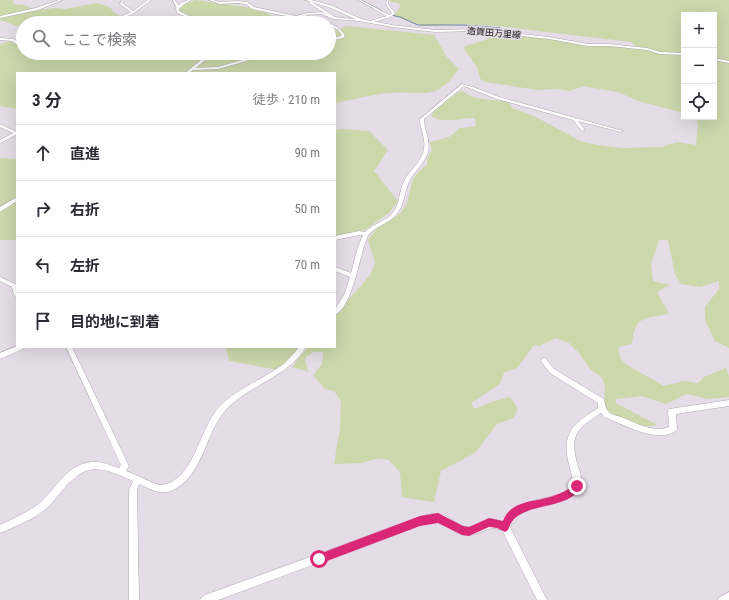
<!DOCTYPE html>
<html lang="ja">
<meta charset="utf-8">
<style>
body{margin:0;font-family:"Roboto Condensed","Noto Sans JP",sans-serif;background:#f2f2f3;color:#2b2b33}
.controls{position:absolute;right:12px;top:12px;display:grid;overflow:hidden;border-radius:0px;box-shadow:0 4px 16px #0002}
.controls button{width:36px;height:36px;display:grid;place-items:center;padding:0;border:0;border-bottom:1px solid #e1e1e2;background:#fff;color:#2b2b33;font:20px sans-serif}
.stop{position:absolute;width:12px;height:12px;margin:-9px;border:3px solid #db2777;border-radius:50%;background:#fff}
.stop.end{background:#db2777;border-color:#fff;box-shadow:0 1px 4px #0008}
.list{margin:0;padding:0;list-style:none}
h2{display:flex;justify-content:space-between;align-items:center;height:52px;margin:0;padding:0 16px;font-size:17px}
h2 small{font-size:13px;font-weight:400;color:#7c7c81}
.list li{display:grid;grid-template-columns:26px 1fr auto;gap:12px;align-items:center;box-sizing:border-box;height:56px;padding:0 16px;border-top:1px solid #e1e1e2}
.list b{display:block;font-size:15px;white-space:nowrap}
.list em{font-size:13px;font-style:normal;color:#7c7c81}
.icon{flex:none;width:22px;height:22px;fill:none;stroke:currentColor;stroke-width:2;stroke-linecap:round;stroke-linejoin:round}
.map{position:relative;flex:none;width:729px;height:600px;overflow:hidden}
.search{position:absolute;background:#fff;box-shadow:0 4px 16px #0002;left:16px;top:16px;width:320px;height:44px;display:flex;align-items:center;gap:10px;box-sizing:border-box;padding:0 14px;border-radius:22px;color:#7c7c81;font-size:15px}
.panel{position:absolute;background:#fff;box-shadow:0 4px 16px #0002;left:16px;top:72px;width:320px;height:276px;border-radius:0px}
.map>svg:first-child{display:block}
.green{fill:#ccd7aa}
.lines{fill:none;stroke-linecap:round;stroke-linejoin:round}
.stream{stroke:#6a849e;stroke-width:1}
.minor-casing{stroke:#aea7b0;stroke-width:1}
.tertiary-casing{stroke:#aea7b0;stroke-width:1}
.secondary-casing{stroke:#aea7b0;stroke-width:1}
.minor{fill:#fff;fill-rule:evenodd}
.tertiary{fill:#fff;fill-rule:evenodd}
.secondary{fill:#fff;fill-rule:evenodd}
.route{fill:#db2777}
.labels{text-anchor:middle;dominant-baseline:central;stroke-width:3;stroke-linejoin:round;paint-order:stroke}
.far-street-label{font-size:9px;fill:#100e11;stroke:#e4dce6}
</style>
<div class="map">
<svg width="729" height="600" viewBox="0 0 729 600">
<rect width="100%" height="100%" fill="#e4dce6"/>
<path class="green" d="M 0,0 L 12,0 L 14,4 L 25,5 L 35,10 L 56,8 L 65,9 L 97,3 L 110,7 C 115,17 123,15 127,23 L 23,23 L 23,28 L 0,20 Z
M 196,0 L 259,9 L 285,23 L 213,23 L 186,16 L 177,9 L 182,4 Z
M 390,0 L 729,0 L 729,62 L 714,58 L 714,15 L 684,15 L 684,54 L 660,52 L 635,48 L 636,46 L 631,42 L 498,26 L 459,24 L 424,26 L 394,15 L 401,6 L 398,3 L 391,2 Z
M 347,26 L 434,35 L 446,56 L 459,69 C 435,103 424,90 390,93 C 372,94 353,100 335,103 L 335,73 L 17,73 L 17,109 L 0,106 L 0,45 L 8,41 L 23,47 L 23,53 L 36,53 L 45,57 L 49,53 L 329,53 L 329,33 Z
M 495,33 L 548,38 L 588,46 L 610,45 L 647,50 L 659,53 L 684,55 L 684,113 L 638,101 L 618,92 L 583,86 L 570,91 L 556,89 L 538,90 L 485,82 L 481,80 L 477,68 L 464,49 L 465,46 L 488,39 Z
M 714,59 L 729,63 L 729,348 L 715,341 L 705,321 L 705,307 L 719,289 L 719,281 L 700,287 L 681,284 L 675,274 L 668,240 L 659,240 L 651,264 L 653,281 L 670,285 L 657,292 L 669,314 C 644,319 635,315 632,344 L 618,347 L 620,358 L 627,365 L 664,386 L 684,381 L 698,383 L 704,377 L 726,368 L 729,376 L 729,397 L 708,399 L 687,394 L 666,404 L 642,396 L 616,399 L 616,403 L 657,425 C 636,429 621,420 604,410 L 605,386 L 602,378 L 591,370 L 578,352 L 569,343 L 555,338 L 540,346 L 534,345 L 518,367 L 504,373 L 500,384 L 471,403 L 475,409 L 491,402 L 510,397 L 518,409 L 513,418 L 497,424 L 475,453 L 441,471 L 434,502 L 402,497 L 400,472 L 389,460 L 379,458 L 362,463 L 334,464 L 340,428 L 341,401 L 334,391 L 325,389 L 313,375 L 322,364 L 323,352 L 313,352 L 305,358 L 308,372 L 292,367 L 308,347 L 335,347 L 335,315 L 371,274 L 375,262 L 368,240 C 371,236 374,231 378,228 C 385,222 395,219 401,212 C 416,195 403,180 427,165 L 427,159 L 432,150 L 430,142 L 449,137 L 460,128 L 476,126 L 475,118 C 460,117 445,125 431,116 L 436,109 L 461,90 C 477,103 491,97 509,103 L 512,108 L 536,117 L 580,141 L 597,145 L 622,148 L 662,147 L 677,142 L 696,145 L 698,125 L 696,117 L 714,117 Z
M 342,129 L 369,131 L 388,150 L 374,171 L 398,201 L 389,213 L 365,230 L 335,238 L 335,130 Z
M 0,158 L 17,159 L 17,240 L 0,240 Z
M 226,347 L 302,347 L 279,370 L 229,361 Z"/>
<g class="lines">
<path class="stream" d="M 361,0 L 382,11
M 391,15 L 400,17 L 418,25 L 464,25 L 500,28"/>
<g class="minor-casing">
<path id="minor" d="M 59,0 L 62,0 L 38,10 L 0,18 L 0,16 L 36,8 Z
M 122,0 L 124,0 L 122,3 L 133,11 L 148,0 L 151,0 L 134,13 L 115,22 L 113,22 L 113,20 L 131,12 L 120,4 Z
M 173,0 L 175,0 L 178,5 L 180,5 L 180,7 L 176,7 Z
M 209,0 L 213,0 L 220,2 L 237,1 L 247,2 L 254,7 L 296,16 L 307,13 L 321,12 L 326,14 L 309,3 L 311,0 L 312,1 L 312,2 L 335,17 L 361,20 L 360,21 L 334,19 L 321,14 L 305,15 C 320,20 335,22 345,35 L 343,38 L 329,41 L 329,39 L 341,36 L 342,35 L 338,30 L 329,25 L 329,23 L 325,23 L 303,16 L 296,18 L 252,9 L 246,4 L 237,3 L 220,4 Z
M 358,0 L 361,0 L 389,15 L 392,13 L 386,4 L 387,0 L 389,0 L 388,4 L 395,13 L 391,17 L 370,23 L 370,21 L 387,16 Z
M 0,38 L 14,39 L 23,46 L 20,47 L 12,41 L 0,40 Z
M 268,53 L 274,53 L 218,69 L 192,70 L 190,69 L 192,68 L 218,67 Z
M 462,84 L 473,87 L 499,97 L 623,131 L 621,132 L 578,121 L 585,130 L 582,131 L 573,120 L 497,99 L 464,86 L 424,119 C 424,130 431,141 428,152 C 425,163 415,170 410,180 C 404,191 405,206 395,216 C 387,225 373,226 367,238 C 359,257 353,306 335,315 L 335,309 L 344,295 L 350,277 L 335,271 L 335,267 L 351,273 L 358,247 L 363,235 L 359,235 L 335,240 L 335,236 L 359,231 L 365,232 C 373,224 383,222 391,215 C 400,206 399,191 404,181 C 410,169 422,162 424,149 C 426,139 420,129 420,119 Z
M 0,124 L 17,132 L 17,135 L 16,135 L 0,143 L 0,140 L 13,133 L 0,127 Z
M 0,277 L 17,285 L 17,297 L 14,295 L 12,287 L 0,281 Z
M 17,346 L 17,347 L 24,347 L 23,349 L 0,359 L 0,353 Z
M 66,347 L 72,347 L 129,466 L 126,471 C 136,474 151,483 160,485 C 163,485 167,484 169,483 C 191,476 201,433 213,415 C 230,390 262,381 285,363 C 290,358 295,352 299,347 L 306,347 C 287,378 248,385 225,411 C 205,434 204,471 177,488 C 163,497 152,490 139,484 L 137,490 L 139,600 L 129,600 L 129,490 L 133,481 C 119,475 100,465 86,471 C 78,474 72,480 66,486 C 60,493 55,500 48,507 C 35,519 17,526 0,533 L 0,525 C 14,518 29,512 41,502 C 56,488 68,464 91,462 C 100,461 110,465 119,468 L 121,465 Z
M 544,358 L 546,359 L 554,369 L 604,399 C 605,404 605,409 610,413 C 613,415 618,416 621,417 C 636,423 653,433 669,427 L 668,411 L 669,409 L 729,400 L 729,406 L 676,414 L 677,429 L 676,431 C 672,433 668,435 664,435 C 645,437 622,424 604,417 L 601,413 C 580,427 570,433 576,459 C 577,465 580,471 581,477 C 581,481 582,486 580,489 C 579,490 577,493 576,493 C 559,507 538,503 522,513 C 516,517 513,522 510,527 L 547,600 L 537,600 L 502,530 C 486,524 481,536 466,535 C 455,535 448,524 438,522 C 432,521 426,524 420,525 L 218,600 L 200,600 L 202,597 L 205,595 L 420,517 C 426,515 433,513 439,514 C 449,515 456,526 467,527 C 482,527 485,515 503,522 L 508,514 L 516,508 L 528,502 L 558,495 L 566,491 L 573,485 C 573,476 570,469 568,460 C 562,431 576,422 598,408 L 598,403 L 550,373 L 541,361 L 542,359 Z
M 729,592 L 729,600 L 718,600 L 720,597 Z"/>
</g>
<g class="tertiary-casing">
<path id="tertiary" d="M 188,0 L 191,0 L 183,5 L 179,9 L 179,11 L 187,15 L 214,23 C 201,23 188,18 177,13 L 176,8 L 181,3 Z
M 210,53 L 214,53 L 189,73 L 185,73 Z
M 17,197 L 17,201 L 0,212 L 0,207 Z"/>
</g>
<g class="secondary-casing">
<path id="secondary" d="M 305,0 L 311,0 L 333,6 L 361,19 L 392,25 L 435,30 L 477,29 L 549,37 L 588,44 L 609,44 L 647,48 L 660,52 L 684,53 L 684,55 L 660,54 L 647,50 L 609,46 L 588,46 L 549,39 L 477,31 L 435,32 L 392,27 L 359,21 L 331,8 Z
M 714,58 L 729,61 L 729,63 L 714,60 Z"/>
</g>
<use href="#minor" class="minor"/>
<use href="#tertiary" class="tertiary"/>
<use href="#secondary" class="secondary"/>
</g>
<path class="route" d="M 577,482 L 580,483 L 581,486 C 572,510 524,502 512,522 C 510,524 509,528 508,530 L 505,532 L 497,528 L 489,527 L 469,536 L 462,535 L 438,523 L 420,526 L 319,564 L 316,563 L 314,559 L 316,556 L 319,554 L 420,516 L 438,513 L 463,526 L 469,527 L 489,518 L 503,521 C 510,501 533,502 550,497 C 556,495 565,492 570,488 C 573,486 573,484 577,482 Z"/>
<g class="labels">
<g class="far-street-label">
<text transform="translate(494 33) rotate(5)">造賀田万里線</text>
</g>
</g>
</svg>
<div class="controls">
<button>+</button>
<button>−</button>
<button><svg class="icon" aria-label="locate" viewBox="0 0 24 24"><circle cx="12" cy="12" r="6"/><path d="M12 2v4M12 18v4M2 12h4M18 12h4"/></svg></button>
</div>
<div class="stop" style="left:319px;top:559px"></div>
<div class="stop end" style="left:577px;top:486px"></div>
<div class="search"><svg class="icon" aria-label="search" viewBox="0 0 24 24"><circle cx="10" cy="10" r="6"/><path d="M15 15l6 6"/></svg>ここで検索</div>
<section class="panel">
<h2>3 分<small>徒歩 · 210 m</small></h2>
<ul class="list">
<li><svg class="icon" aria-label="ahead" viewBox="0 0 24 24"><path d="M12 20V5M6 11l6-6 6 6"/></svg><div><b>直進</b></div><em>90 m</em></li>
<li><svg class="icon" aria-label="right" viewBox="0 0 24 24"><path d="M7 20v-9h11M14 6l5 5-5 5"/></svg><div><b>右折</b></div><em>50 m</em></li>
<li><svg class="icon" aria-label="left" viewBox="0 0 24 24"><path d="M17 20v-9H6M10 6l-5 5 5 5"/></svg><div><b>左折</b></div><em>70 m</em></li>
<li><svg class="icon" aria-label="arrive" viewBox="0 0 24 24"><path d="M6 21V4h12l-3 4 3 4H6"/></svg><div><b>目的地に到着</b></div></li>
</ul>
</section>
</div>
